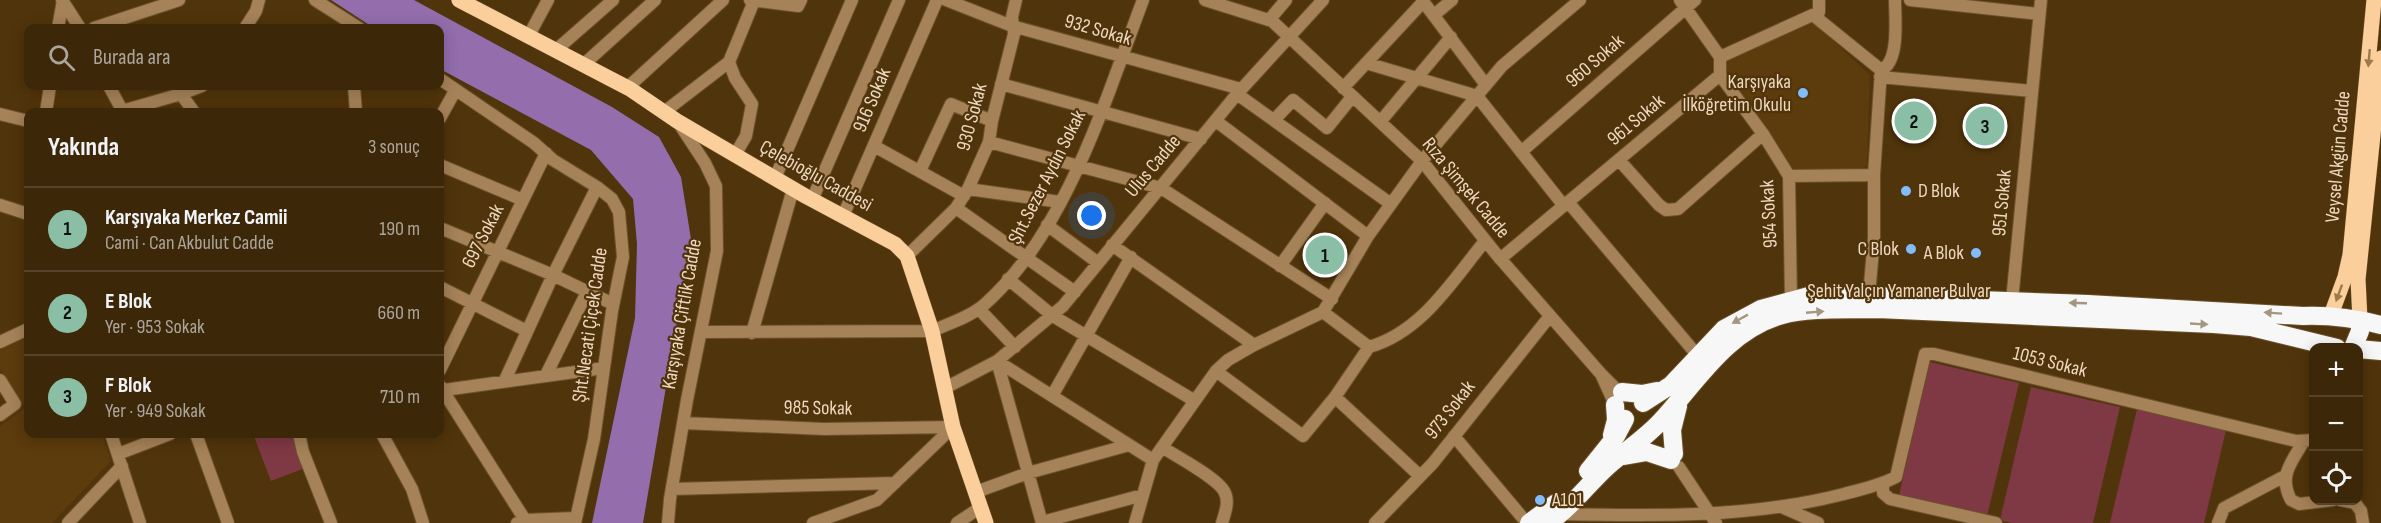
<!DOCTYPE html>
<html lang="tr">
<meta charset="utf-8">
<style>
body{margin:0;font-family:"Sofia Sans Condensed",sans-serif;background:#432f12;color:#f1f3f6}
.controls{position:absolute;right:18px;bottom:18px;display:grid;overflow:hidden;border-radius:12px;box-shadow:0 3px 15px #0003}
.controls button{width:54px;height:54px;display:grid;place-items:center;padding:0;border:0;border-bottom:2px solid #554429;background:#3c2708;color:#f1f3f6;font:30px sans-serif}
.you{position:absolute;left:1092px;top:216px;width:21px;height:21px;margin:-15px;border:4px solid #fff;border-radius:50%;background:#1a73e8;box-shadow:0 0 0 9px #1a73e833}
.badge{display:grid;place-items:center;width:39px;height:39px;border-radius:50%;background:#8abfa5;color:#111;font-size:20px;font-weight:700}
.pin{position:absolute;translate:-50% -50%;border:3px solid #fff;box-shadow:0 2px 6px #0006}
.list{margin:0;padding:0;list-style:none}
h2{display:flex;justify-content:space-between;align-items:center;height:78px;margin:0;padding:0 24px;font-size:26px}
h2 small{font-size:20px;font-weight:400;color:#aca59c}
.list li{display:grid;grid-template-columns:39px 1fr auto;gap:18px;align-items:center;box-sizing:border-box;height:84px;padding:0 24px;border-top:2px solid #554429}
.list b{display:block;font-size:22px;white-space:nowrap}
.list p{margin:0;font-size:20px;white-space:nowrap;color:#aca59c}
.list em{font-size:20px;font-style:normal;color:#aca59c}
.icon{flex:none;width:33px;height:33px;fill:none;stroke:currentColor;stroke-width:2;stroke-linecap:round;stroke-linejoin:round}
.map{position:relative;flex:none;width:2381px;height:523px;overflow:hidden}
.search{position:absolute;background:#3c2708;box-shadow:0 3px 15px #0003;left:24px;top:24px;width:420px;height:66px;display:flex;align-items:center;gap:15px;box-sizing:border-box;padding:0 21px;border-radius:12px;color:#aca59c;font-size:22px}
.panel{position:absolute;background:#3c2708;box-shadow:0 3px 15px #0003;left:24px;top:108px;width:420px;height:330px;border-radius:12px}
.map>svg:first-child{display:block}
.built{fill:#5c3b0c}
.green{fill:#7f3945}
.water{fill:#936dac}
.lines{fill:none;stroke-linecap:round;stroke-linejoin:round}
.minor-casing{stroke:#6c522b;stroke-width:14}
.major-casing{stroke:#6c522b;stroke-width:16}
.highway-casing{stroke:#6c522b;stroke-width:20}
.minor{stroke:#a58258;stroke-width:12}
.major{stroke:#fbcf9c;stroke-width:15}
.highway{stroke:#f7f7f7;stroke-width:18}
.oneway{fill:#9d7a4c}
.oneway2{fill:#a49681}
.poi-dot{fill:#82bcfa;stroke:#50340b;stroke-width:2}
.labels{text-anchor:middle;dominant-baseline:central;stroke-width:4.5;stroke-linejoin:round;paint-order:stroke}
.street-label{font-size:20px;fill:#eed8bf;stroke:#50340b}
.poi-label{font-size:20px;fill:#eed8bf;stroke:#50340b;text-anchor:end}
</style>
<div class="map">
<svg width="2381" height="523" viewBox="0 0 2381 523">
<rect width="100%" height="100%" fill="#50340b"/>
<path class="built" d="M 1812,21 L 1870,75 L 1867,166 L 1860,171 L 1790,169 L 1721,73 L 1722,63 Z
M 28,334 L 28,434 L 102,434 L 111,461 L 52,523 L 0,523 L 0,426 L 25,408 L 0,369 L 0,348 Z"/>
<path class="green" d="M 1930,362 L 2019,383 L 1987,516 L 1899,495 Z
M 2031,387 L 2120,407 L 2093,523 L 2012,523 L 2000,520 Z
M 2137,409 L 2226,430 L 2204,523 L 2110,523 Z
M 253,434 L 293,434 L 305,468 L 271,481 Z"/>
<path class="water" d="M 331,0 L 414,0 L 612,107 L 659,137 L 681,177 L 691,239 L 643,523 L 592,523 L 635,318 L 637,244 L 633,199 L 591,150 L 440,69 L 440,28 L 374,28 Z"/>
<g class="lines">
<g class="minor-casing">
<path id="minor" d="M 62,0 L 80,28
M 315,0 L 359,28
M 750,0 L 798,6 L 801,0
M 946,0 L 1012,26 L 1241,89
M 1205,0 L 1272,21 L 1422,161 L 1497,255 L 1601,374
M 1422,0 L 1486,85
M 1680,0 L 1720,57
M 1910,0 L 2039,14
M 1434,15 L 1452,0
M 1813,15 L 1881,70
M 1269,20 L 1286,0
M 58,28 L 63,0
M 94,28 L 179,0
M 245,28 L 256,11 L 259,0
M 528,37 L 548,0
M 556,50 L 613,0
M 1720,57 L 1819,12 L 1819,0
M 1366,63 L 1477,96 L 1564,206
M 583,65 L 655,0
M 1881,70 C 1900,62 1895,18 1895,0
M 1720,75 L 1763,134 L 1789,176 L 1791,300
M 1880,77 L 2032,91
M 440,79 L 534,143 L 553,160 L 597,187 L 612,199 L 619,212 L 623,257 L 612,311 L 594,439 L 575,523
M 1001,84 L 1201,139
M 109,86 L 123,112
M 354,86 L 356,112
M 627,88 L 723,0
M 1343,88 L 1423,2
M 181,94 L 194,112
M 1237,94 L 1391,204
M 122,111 L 181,94 L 202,86
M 46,112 L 50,86
M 664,112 L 729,62
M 0,114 L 28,121
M 440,118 L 455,91
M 1275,119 L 1293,100 L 1327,128 L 1352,97
M 1216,121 L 1368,236
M 1380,122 L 1451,37
M 989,142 L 1161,188 L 1332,299
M 874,146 L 964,196
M 1521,152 L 1695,0
M 735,155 L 746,136 L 752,104 L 735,78 L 729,62 L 754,1
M 1619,160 L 1659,205 L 1666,210 L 1678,209 L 1763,134
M 440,165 L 523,200
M 920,171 L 951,104 L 992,121
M 1789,176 L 1874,175
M 775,178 L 852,0
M 968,189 L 1060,202
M 812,200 L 899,0
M 1568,202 L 1698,356
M 0,205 L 28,214
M 956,208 L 1075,292
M 843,216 L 937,0
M 1047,225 L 1097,262
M 440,228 L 553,275 L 613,304
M 1112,245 L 1254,345
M 907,256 L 956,208 L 968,189 L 989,142 L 992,121 L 1014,34 L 1012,17 L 1016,0
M 1500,259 L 1720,75 L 1720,57
M 1280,266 L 1325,203
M 1008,279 L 1053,316 L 1195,401
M 440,287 L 527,331
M 1869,296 L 1874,238 L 1874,175 L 1881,70
M 2012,301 L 2041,0
M 979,309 L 1015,347
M 1323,312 L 1369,347 C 1422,332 1452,281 1485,241
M 702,332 L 932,331 C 950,323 970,317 985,304 C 1067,231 1105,100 1143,0
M 752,333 L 793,189
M 0,342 L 28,329
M 997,361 L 1153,460
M 997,361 L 1042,523
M 440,370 L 546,153
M 1216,371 L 1303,436 L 1335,397 L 1369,347
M 546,375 L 587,292
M 0,380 L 15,404 L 0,415
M 505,380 L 553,275 L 597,187
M 440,386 L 525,520
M 945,388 L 997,361 L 1063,306 L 1237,94 L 1323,0
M 444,390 L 604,368
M 1052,396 L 1131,257
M 1335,397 L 1420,476
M 1618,411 L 1601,374 L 1615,388 L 1628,395
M 683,423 L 824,429 L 953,427
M 111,434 L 140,523
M 196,434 L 228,523
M 299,434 L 303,452 L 331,523
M 382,434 L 412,489 L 423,523
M 1454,436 L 1527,523
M 2304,441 C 2292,461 2278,476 2291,500 L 2299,504 L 2333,500
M 1162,447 C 1177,457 1216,477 1224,491 C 1230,501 1225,513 1222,523
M 118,454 L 170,434
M 1679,467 L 1716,523
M 1883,484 L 1883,493 L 1890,499 L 1996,523
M 672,489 L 895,483
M 976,492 L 1028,473 L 1129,445
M 2340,500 L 2355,503 L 2361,511 L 2363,523
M 1784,508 L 1818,523
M 1560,514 C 1655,516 1751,518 1844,494 C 1862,489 1879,486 1896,477 L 1925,354 L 1934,354 L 2296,441 L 2314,440
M 1042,522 L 1143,495
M 68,523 L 122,466
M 517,523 L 525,520 L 575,518
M 668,523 L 670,499 L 687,400 L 717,251 L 716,186 L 705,163 L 678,122
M 813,523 L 877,500 L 953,427
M 957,523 L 981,507
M 1135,523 L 1153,460 L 1216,371 L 1228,360 L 1254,345 L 1323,312 L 1368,236 L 1422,161 L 1502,66 L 1580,0
M 1375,523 L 1433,463 L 1550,316
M 2218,523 L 2224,508 L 2285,476"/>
</g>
<g class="major-casing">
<path id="major" d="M 459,0 L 630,89 L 677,121 L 807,197 L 895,244 L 907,256 L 932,331 L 953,427 L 986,523
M 2331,315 L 2345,277 L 2350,255 L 2374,0
M 2360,320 L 2358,279 L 2381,58"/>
</g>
<g class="highway-casing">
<path id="highway" d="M 2353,348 L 2360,331 L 2360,320
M 2358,349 L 2381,351
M 1622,392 L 1642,394 L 1657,391
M 1643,403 L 1671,385 L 1724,329 L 1761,309 L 1809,296 L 1869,296 L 2088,304 L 2303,316 C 2331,315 2354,318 2381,325
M 1612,435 L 1616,420 L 1615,405
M 1674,454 L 1672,430 L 1678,406
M 1624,456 L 1647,452 L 1671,460
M 1588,471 L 1616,436 L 1625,419
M 1529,523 L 1556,503
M 1548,523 C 1571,508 1588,484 1608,466 C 1625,451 1644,439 1660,422 C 1697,382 1726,331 1782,315 C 1810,307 1849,310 1878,309 L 2214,324 L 2251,327 L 2337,348"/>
</g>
<use href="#minor" class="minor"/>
<use href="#major" class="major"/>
<use href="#highway" class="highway"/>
</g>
<defs><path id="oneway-solid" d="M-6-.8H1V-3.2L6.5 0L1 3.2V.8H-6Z" transform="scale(1.5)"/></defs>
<g class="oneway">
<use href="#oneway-solid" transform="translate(2369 58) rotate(95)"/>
<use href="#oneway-solid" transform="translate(2339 293) rotate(110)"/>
</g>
<g class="oneway2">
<use href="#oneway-solid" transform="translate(2078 303) rotate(-178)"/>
<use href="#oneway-solid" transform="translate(1815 312) rotate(-5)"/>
<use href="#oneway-solid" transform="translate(2273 313) rotate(-176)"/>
<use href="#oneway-solid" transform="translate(1740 319) rotate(151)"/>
<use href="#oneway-solid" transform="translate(2199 324) rotate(3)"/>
</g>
<g class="poi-dot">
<circle cx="1803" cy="93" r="6"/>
<circle cx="1906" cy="191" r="6"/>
<circle cx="1911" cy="249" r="6"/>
<circle cx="1976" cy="253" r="6"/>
<circle cx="1540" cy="500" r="6"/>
</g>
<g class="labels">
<g class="street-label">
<text transform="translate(1098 30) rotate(16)">932 Sokak</text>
<text transform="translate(1595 61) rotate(-41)">960 Sokak</text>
<text transform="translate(872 100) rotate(-67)">916 Sokak</text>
<text transform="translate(972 117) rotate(-75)">930 Sokak</text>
<text transform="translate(1636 120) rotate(-40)">961 Sokak</text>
<text transform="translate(2338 157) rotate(-85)">Veysel Akgün Cadde</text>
<text transform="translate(1153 166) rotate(-50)">Ulus Cadde</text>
<text transform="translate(816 176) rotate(29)">Çelebioğlu Caddesi</text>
<text transform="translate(1047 177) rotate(-63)">Şht.Sezer Aydın Sokak</text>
<text transform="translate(1466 188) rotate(50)">Rıza Şimşek Cadde</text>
<text transform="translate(2002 203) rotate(-85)">951 Sokak</text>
<text transform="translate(1769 214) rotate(-93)">954 Sokak</text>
<text transform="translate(483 236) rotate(-63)">697 Sokak</text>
<text x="1899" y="291">Şehit Yalçın Yamaner Bulvar</text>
<text transform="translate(682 314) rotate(-80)">Karşıyaka Çiftlik Cadde</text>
<text transform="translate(590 325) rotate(-82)">Şht.Necati Çiçek Cadde</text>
<text transform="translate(2050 362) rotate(14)">1053 Sokak</text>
<text transform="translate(818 408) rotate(1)">985 Sokak</text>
<text transform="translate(1450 410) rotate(-52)">973 Sokak</text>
</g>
<g class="poi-label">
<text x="1791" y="82">Karşıyaka<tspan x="1791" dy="23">İlköğretim Okulu</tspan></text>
<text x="1918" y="191" text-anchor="start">D Blok</text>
<text x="1899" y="249">C Blok</text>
<text x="1964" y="253">A Blok</text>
<text x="1552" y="500" text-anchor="start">A101</text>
</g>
</g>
</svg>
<div class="controls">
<button>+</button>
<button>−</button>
<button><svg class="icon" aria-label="locate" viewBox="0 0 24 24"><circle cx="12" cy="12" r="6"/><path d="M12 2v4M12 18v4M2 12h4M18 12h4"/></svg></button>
</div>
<div class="you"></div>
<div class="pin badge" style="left:1325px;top:255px">1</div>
<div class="pin badge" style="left:1914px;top:121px">2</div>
<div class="pin badge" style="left:1985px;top:126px">3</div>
<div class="search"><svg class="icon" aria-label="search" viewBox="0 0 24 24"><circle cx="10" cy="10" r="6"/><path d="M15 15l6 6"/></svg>Burada ara</div>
<section class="panel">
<h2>Yakında<small>3 sonuç</small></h2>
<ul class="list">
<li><span class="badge">1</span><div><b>Karşıyaka Merkez Camii</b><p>Cami · Can Akbulut Cadde</p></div><em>190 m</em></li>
<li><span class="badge">2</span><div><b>E Blok</b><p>Yer · 953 Sokak</p></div><em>660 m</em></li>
<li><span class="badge">3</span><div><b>F Blok</b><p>Yer · 949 Sokak</p></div><em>710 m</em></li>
</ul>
</section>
</div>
